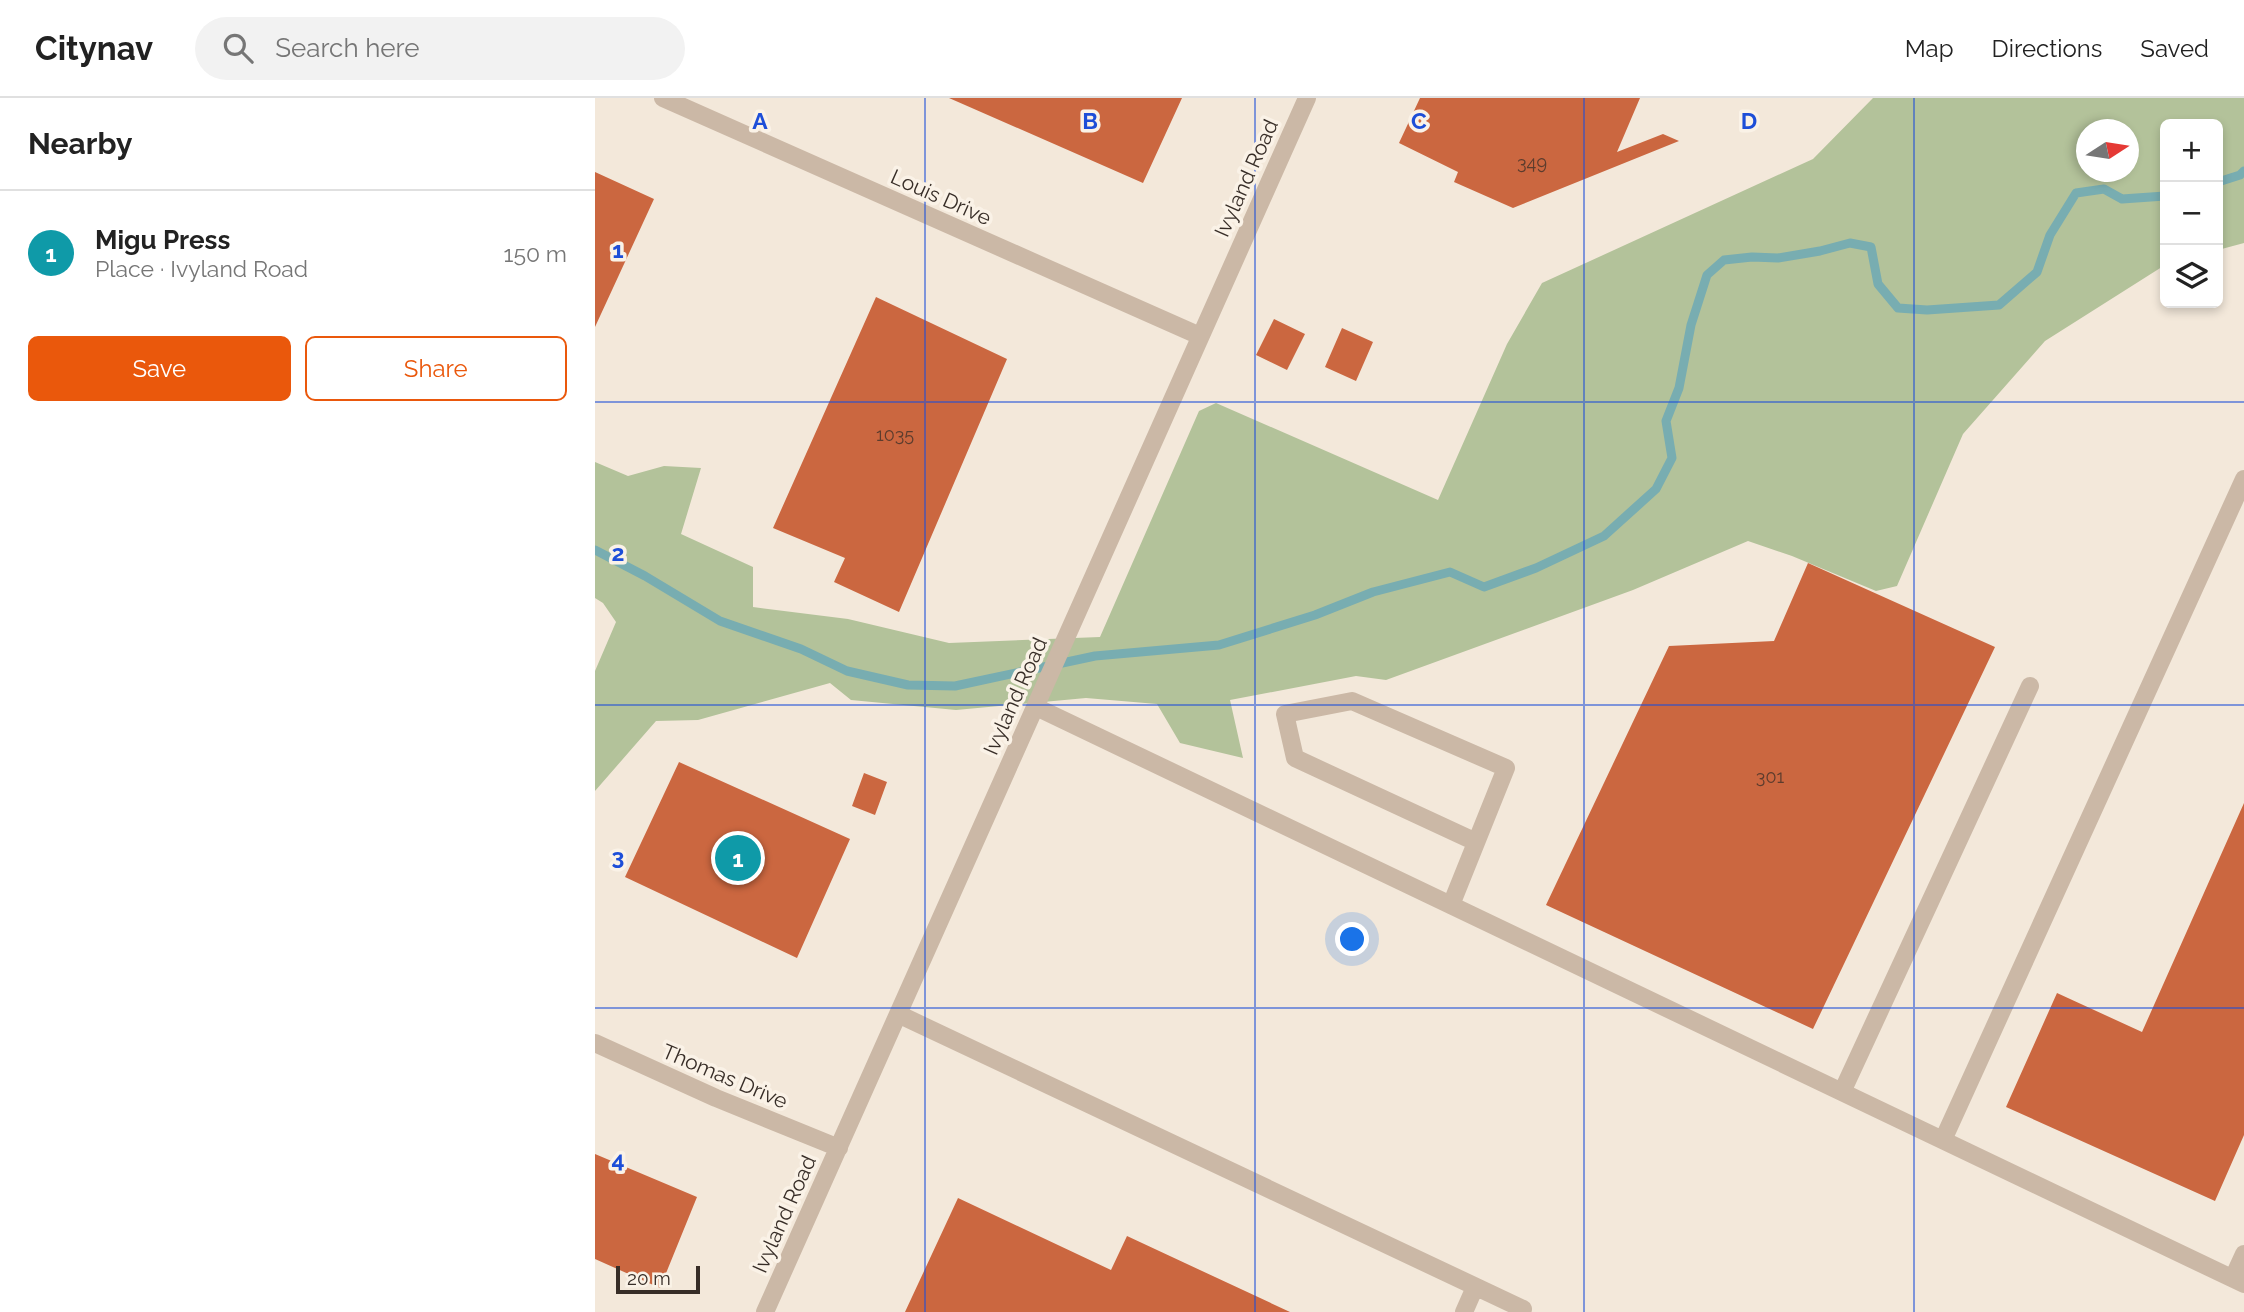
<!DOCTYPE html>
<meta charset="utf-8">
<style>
body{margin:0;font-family:Raleway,sans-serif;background:#f2f2f2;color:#222}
.controls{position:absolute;right:21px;top:21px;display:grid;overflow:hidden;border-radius:10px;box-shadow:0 4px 10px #0003}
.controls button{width:63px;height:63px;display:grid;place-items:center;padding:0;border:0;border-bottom:2px solid #e0e0e0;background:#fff;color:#222;font:35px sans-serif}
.compass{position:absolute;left:1481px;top:21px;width:63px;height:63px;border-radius:50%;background:#fff;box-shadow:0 4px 10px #0003;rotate:78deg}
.scale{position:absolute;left:21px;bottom:18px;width:84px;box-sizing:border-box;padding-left:7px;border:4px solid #372d27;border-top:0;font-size:19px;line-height:24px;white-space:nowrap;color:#372d27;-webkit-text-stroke:5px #faf2e7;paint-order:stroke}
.you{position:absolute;left:758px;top:842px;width:24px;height:24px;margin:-18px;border:5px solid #fff;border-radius:50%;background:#1a73e8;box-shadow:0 0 0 10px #1a73e833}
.badge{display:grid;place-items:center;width:46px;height:46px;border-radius:50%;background:#ea580c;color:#fff;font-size:23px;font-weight:700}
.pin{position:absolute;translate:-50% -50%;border:4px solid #fff;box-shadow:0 2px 7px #0006}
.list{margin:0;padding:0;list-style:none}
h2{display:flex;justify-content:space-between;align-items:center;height:91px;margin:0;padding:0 28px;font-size:30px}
h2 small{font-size:23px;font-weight:400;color:#767676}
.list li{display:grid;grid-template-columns:46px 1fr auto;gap:21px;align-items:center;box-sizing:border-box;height:126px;padding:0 28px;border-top:2px solid #e0e0e0}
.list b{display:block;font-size:26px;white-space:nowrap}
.list p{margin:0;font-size:23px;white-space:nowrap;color:#767676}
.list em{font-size:23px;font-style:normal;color:#767676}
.actions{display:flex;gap:14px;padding:21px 28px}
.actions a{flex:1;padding:16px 0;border:2px solid #ea580c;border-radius:10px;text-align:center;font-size:24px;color:#ea580c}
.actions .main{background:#ea580c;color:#fff}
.icon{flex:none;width:38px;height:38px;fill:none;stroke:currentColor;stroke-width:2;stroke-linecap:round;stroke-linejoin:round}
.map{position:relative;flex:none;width:1649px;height:1214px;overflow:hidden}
header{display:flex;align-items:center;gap:42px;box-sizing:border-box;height:98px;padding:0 35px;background:#fff;border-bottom:2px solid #e0e0e0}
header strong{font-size:33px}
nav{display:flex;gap:38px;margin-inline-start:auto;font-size:24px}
.search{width:490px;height:63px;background:#f2f2f2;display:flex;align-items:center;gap:18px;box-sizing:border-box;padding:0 24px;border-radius:38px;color:#767676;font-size:26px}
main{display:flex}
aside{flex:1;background:#fff}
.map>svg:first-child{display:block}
.green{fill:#b3c29a;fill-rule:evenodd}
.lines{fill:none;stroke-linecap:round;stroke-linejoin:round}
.stream{stroke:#78adb1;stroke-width:9}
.building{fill:#cb6740}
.minor{stroke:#cbb8a6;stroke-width:18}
.grid{fill:none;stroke:#1d4ed8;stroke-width:2;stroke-opacity:0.55}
.labels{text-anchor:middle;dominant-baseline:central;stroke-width:7;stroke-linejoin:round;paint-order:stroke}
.number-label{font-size:18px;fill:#5c3c2d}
.street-label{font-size:21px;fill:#372d27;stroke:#faf2e7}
.grid-label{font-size:23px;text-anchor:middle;font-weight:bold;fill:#1d4ed8;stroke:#faf2e7;stroke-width:7;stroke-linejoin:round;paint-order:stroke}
</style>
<header>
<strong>Citynav</strong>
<div class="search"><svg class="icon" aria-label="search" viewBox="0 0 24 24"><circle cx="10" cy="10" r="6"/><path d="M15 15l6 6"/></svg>Search here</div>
<nav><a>Map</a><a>Directions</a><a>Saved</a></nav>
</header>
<main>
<aside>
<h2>Nearby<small></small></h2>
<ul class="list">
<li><span class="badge" style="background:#0f9aa8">1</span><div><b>Migu Press</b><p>Place · Ivyland Road</p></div><em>150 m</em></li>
</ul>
<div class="actions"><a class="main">Save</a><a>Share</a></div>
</aside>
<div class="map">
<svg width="1649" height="1214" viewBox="0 0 1649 1214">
<rect width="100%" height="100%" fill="#f3e8da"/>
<path class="green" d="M 1278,0 L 1649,0 L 1649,145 L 1623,152 L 1623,26 L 1570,26 L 1570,167 L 1450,243 L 1368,336 L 1302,488 L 1281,493 L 1197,458 L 1153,443 L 1038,492 L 791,582 L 761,578 L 635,602 L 648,660 L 585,645 L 562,606 L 491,600 L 361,612 L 256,602 L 235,585 L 103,622 L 61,623 L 0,693 L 0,573 L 21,524 L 8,505 L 0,500 L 0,364 L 33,378 L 69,368 L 106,370 L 86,436 L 158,469 L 158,509 L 253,521 L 354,545 L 505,539 L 604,313 L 621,305 L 843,402 L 912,246 L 947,185 L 1218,61 ZM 1492,32 L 1534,32 L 1534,74 L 1492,74 Z"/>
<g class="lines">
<path class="stream" d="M 1623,84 L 1645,77 L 1649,73
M 0,452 L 50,478 L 125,523 L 206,551 L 252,573 L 313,587 L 360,588 L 500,558 L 624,547 L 720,517 L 778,494 L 855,474 L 889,489 L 941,470 L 1009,438 L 1061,391 L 1077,360 L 1071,323 L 1084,290 L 1096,227 L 1112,177 L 1129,162 L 1157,159 L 1183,160 L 1225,153 L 1255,145 L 1276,149 L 1283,186 L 1303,210 L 1332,212 L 1404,207 L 1442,174 L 1455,137 L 1481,95 L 1509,91 L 1527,101 L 1570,98"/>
</g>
<path class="building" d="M 354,0 L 587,0 L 548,85 Z
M 825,0 L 1045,0 L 1022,54 L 1068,36 L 1084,43 L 918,110 L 859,84 L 863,74 L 804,45 Z
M 0,74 L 59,101 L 0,229 Z
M 281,199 L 412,261 L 304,514 L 239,484 L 250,460 L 178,430 Z
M 679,221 L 710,236 L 692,272 L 661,257 Z
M 747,230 L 778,244 L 761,283 L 730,269 Z
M 1213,465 L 1400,549 L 1218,931 L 951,807 L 1074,548 L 1179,543 Z
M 84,664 L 255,741 L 202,860 L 30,779 Z
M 269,675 L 292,684 L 280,717 L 257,708 Z
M 1649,705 L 1649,1037 L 1620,1103 L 1411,1009 L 1462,895 L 1547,934 Z
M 0,1056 L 102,1099 L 65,1190 L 0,1161 Z
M 363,1100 L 516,1172 L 532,1138 L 695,1214 L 310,1214 Z"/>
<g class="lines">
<path class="minor" d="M 68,0 L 605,238
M 441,609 L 1649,1186
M 856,807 L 911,670 L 757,603 L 690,616 L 700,660 L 881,744
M 303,916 L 928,1211
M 0,945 L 121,1000 L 244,1050
M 1247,994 L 1435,588
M 1348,1042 L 1649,381
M 1638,1180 L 1649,1156
M 170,1214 L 712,0
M 869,1214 L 880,1189"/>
</g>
<path class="grid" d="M 330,0 L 330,1214M 660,0 L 660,1214M 989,0 L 989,1214M 1319,0 L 1319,1214M 0,304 L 1649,304M 0,607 L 1649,607M 0,910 L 1649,910"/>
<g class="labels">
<g class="number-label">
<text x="937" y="64">349</text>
<text x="300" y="336">1035</text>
<text x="1175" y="678">301</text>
</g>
<g class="street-label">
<text transform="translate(651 80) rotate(-66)">Ivyland Road</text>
<text transform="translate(346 99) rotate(24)">Louis Drive</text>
<text transform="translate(420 598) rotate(-66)">Ivyland Road</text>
<text transform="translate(130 978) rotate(23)">Thomas Drive</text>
<text transform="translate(189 1116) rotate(-66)">Ivyland Road</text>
</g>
</g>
<g class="grid-label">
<text x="165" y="31">A</text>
<text x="495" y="31">B</text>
<text x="824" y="31">C</text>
<text x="1154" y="31">D</text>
<text x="23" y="160">1</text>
<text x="23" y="463">2</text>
<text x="23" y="767">3</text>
<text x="23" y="1070">4</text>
</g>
</svg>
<div class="controls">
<button>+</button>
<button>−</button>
<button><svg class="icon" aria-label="layers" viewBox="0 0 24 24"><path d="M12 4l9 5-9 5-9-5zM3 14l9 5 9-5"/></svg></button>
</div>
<svg class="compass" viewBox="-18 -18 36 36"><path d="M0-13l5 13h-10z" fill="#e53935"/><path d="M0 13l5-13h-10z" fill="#767676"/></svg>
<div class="scale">20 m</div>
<div class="you"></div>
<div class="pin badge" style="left:143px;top:760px;background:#0f9aa8">1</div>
</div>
</main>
